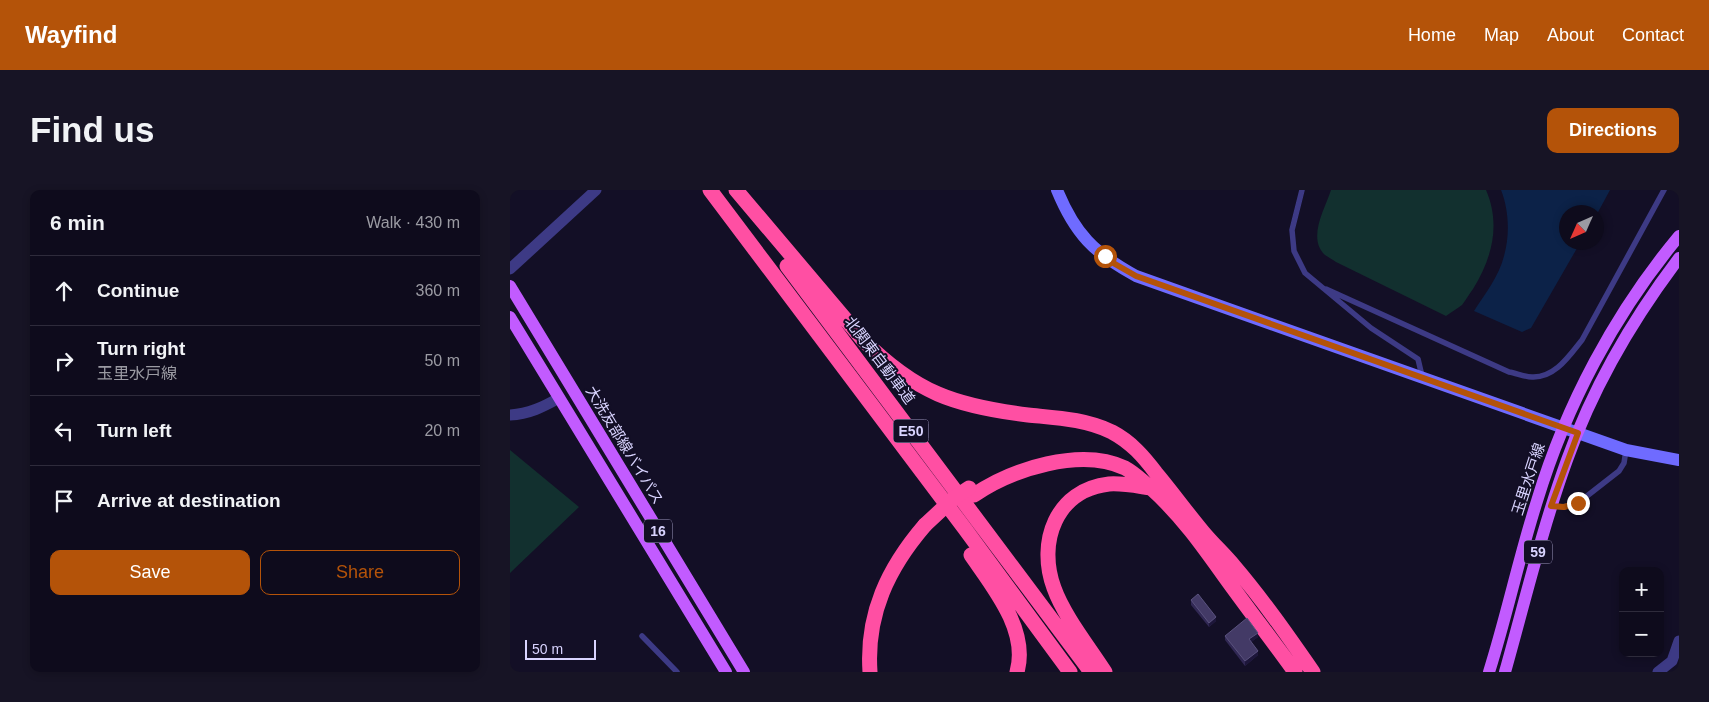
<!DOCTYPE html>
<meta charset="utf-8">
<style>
body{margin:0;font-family:Arial,"Noto Sans JP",sans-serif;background:#171425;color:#f1f3f6}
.controls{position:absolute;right:15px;bottom:15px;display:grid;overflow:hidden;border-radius:10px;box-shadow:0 2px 8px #0003}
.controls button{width:45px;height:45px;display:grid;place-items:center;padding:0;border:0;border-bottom:1px solid #2e2b3b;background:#0e0b1c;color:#f1f3f6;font:25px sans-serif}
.compass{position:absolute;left:1049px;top:15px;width:45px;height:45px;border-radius:50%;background:#0e0b1c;box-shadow:0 2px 8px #0003;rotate:225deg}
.scale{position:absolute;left:15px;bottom:12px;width:71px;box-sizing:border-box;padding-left:5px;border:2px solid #d9d4ff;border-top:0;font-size:14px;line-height:18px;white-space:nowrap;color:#d9d4ff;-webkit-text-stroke:4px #130f26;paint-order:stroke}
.stop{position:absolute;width:15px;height:15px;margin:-11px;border:4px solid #b45309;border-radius:50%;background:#fff}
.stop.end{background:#b45309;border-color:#fff;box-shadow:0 1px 5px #0008}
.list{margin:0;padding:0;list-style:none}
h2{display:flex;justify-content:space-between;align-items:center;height:65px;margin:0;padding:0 20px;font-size:21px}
h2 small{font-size:16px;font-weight:400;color:#9b9ba3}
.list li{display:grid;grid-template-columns:32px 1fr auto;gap:15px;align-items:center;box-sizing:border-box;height:70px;padding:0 20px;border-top:1px solid #2e2b3b}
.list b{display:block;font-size:19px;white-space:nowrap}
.list p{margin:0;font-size:16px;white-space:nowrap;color:#9b9ba3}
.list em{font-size:16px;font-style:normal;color:#9b9ba3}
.actions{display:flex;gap:10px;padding:15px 20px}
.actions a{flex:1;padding:11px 0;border:1px solid #b45309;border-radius:10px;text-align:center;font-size:18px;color:#b45309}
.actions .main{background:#b45309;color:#fff}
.icon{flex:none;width:28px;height:28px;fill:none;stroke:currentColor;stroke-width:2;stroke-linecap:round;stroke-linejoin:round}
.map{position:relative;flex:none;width:1169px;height:482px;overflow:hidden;border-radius:10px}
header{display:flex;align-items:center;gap:30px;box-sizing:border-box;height:70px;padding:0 25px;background:#b45309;color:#fff}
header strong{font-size:24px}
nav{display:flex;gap:28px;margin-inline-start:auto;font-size:18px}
.intro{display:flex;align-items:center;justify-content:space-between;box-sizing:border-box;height:120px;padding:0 30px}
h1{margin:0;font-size:35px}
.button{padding:12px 22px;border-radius:10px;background:#b45309;color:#fff;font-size:18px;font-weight:700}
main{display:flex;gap:30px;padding:0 30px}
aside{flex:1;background:#0e0b1c;border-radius:10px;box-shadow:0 2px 8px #0003}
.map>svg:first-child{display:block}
.green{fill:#12302f}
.water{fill:#0c2248}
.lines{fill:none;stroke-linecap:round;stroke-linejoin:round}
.lane{stroke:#3d3a85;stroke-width:5.5}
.street{stroke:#3d3a85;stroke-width:11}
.secondary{stroke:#6f6bff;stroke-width:12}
.primary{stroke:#c25bff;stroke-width:12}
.highway{stroke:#ff4fa3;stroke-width:15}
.highway-bridge{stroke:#ff4fa3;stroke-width:15}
.wall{fill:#312854}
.shaded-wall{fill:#1d163a}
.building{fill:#433a66;stroke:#5a527e}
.route{stroke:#b45309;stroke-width:6}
.labels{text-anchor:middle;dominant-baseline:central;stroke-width:4;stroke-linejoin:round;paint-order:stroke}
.shield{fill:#130f26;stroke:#9e99be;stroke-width:1}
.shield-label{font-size:14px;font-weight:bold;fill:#d9d4ff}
.street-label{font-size:15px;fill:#d9d4ff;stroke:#130f26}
</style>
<header>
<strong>Wayfind</strong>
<nav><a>Home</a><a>Map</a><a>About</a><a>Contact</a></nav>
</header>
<div class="intro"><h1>Find us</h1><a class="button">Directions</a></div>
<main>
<aside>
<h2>6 min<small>Walk · 430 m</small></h2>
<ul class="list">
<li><svg class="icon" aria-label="ahead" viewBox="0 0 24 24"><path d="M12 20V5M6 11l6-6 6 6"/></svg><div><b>Continue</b></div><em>360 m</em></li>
<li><svg class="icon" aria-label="right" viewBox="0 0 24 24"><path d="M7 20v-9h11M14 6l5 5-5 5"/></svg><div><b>Turn right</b><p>玉里水戸線</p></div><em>50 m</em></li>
<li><svg class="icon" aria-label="left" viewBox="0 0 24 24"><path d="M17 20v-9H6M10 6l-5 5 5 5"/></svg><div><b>Turn left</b></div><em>20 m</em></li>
<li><svg class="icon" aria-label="arrive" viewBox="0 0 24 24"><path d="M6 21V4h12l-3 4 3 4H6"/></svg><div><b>Arrive at destination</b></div></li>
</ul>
<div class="actions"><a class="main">Save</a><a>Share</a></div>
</aside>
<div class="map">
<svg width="1169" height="482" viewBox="0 0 1169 482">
<rect width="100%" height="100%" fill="#130f26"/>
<path class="green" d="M 821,0 L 976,0 C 991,35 982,68 963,99 C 959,104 956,110 952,115 C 947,119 941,122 936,126 L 826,72 C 822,69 818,67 815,65 C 797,48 815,19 821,0 Z
M 0,260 L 69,317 L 0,383 Z"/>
<path class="water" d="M 991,0 L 1100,0 L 1087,24 L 1086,22 L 1056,22 L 1056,52 L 1070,53 L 1021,138 L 1012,142 L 964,121 C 975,104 989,86 994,66 C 1000,45 999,20 991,0 Z"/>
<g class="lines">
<path class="lane" d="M 792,0 L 782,40 L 784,61 L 795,83 L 861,138 L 908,169 L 912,186
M 816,99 L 999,182 C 1006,183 1015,187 1022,187 C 1045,188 1059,166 1072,150 L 1154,0
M 1043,316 L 1054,317 L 1068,313 L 1109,281 L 1114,273 L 1116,260
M 132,446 L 167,482"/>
<path class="street" d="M 0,79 L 86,0
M 0,225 C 19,224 33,217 49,208
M 1148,482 L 1162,471 L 1169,451"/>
<path class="secondary" d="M 547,0 C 565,44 584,63 626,86 L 1116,260 L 1169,270"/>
<path class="primary" d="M 0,96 L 234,482
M 0,127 L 216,482
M 979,482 C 997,425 1009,367 1027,311 C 1056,215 1105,123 1169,46
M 995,482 C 1015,411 1032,339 1057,270 C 1083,197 1122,130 1169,68"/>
<path class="highway" d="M 200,0 L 455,339 L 560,482
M 226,0 L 353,150 C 406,203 445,216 518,225 C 547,228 575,229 602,242 C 621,252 634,267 646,283 C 662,302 677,323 693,342 C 703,354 714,364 724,376 C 753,410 778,446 803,482
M 277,76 L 581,482
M 464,305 C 502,279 571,257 615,278 C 626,284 633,292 642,299 C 671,325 693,356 715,387 C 738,419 762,450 785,482
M 461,365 C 483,397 519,440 507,482
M 360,482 C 356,424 378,378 415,335
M 595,482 C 579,457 554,426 544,398 C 527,352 546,300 599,294 C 613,293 627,296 641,298"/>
<path class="highway-bridge" d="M 415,335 L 444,308 L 459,298"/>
</g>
<path class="wall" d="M 681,410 L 706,431 L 699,437 L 681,415 Z
M 715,446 L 748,447 L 741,452 L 748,465 L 735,476 L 715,450 Z"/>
<path class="shaded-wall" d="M 706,427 L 706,431 L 699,437 L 699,433 Z
M 748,443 L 748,447 L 739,454 L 739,449 Z
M 748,461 L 748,465 L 735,476 L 735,471 Z"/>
<path class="building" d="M 688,404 L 706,427 L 699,433 L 681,410 Z
M 737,428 L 748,443 L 739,449 L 748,461 L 735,471 L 715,446 Z"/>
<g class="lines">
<path class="route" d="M 595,66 L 605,74 L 626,86 L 1068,243 L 1041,316 L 1054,317 L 1068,313"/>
</g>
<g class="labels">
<g class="shield">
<rect x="383.5" y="229.5" width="35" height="23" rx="4"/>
<rect x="134" y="329.5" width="28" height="23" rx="4"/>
<rect x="1014" y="350.5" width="28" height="23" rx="4"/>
</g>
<g class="shield-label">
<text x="401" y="241">E50</text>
<text x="148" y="341">16</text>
<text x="1028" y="362">59</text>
</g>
<g class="street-label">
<text transform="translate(370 170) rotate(53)">北関東自動車道</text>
<text transform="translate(115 255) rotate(59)">大洗友部線バイパス</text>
<text transform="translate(1018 289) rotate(-72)">玉里水戸線</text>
</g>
</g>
</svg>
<div class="controls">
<button>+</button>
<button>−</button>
</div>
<svg class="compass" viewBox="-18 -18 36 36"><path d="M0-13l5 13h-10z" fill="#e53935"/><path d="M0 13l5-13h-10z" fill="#9b9ba3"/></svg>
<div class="scale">50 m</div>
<div class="stop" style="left:595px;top:66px"></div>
<div class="stop end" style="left:1068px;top:313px"></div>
</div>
</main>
